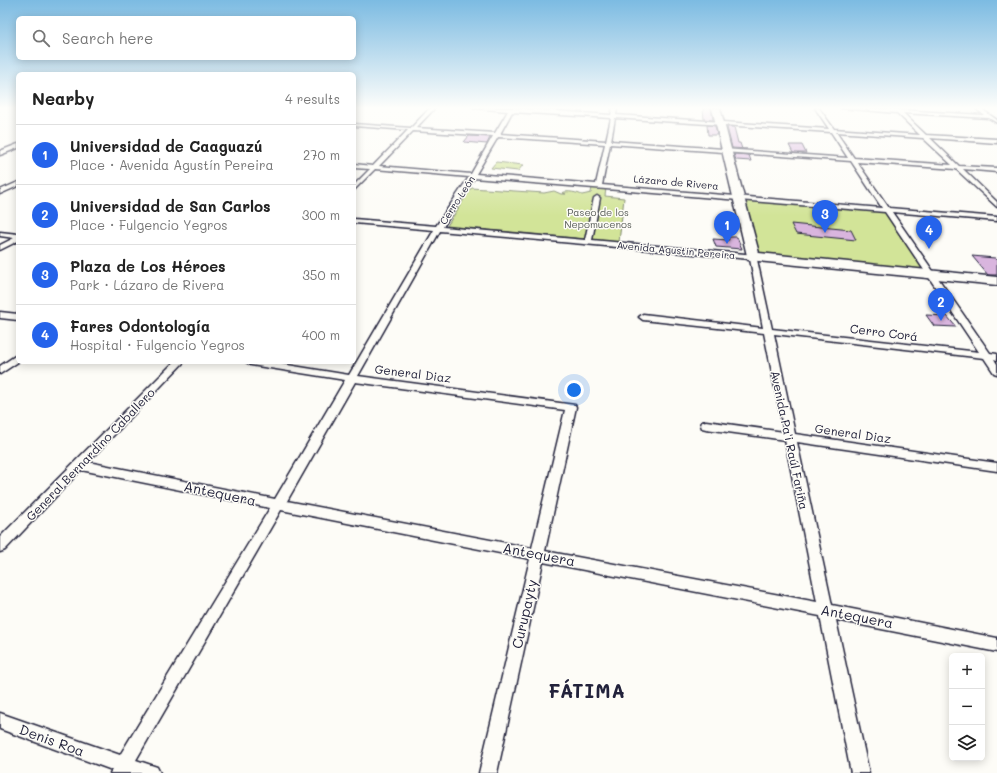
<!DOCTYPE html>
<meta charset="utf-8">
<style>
body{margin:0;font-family:Mali,sans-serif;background:#f2f2f2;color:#222}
.controls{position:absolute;right:12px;bottom:12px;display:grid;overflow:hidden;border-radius:6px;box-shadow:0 2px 10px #0003}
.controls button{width:36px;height:36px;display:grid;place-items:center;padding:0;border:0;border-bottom:1px solid #e0e0e0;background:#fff;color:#222;font:20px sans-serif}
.you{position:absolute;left:574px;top:390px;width:14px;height:14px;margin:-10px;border:3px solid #fff;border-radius:50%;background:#1a73e8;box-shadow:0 0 0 6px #1a73e833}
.badge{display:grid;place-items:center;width:26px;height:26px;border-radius:50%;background:#2563eb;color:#fff;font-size:13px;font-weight:700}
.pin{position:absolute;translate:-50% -33px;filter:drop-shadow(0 1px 2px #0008)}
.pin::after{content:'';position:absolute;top:21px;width:14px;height:12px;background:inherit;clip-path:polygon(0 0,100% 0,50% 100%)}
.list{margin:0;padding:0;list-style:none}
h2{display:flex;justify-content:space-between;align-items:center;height:52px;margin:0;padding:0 16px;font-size:17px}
h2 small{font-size:13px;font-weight:400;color:#767676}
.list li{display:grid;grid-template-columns:26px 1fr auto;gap:12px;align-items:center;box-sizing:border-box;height:60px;padding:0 16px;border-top:1px solid #e0e0e0}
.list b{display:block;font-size:15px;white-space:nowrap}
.list p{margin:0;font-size:13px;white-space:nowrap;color:#767676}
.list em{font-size:13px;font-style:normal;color:#767676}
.icon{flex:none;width:22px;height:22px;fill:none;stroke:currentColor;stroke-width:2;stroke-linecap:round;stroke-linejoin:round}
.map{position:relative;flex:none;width:997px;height:773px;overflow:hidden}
.search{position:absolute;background:#fff;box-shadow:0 2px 10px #0003;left:16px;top:16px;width:340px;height:44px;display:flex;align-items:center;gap:10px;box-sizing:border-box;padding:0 14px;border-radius:6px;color:#767676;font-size:15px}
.panel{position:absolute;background:#fff;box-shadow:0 2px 10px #0003;left:16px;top:72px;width:340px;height:292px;border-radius:6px}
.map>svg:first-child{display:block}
.green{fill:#d2e498;stroke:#7a836a}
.building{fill:#d9b5de;stroke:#22223b}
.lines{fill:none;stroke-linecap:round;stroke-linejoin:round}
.street-casing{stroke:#22223b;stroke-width:3}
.highway-casing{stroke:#22223b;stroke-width:3}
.street{fill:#fdfcf7;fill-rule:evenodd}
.highway{fill:#fdfcf7;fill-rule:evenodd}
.labels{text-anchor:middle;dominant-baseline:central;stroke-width:3;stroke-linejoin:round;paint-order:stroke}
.far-street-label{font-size:10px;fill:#22223b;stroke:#fdfcf7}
.far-park-label{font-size:10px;fill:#575c57;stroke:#fdfcf7}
.street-label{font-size:12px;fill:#22223b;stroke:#fdfcf7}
.near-street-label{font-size:14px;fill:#22223b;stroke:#fdfcf7}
.near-district-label{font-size:19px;font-weight:bold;letter-spacing:1px;fill:#22223b;stroke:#fdfcf7}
</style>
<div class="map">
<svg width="997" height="773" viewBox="0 0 997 773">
<rect width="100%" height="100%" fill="#fdfcf7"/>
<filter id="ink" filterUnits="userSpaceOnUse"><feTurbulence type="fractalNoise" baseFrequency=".025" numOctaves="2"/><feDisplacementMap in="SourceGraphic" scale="8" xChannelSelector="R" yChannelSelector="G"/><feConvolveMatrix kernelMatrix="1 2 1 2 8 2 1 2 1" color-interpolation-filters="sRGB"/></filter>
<g filter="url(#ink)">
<path class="green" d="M 496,162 L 523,165 L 518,171 L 491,168 Z
M 592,187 L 606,188 L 605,196 L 624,198 L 619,242 L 447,226 L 471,188 L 544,193 L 554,191 L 561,194 L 566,194 L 562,193 C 567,190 578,193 582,195 L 591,193 Z
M 740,197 L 885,210 L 927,274 L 755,257 Z"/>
<path class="building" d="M 703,108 L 711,108 L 713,120 L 704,119 Z
M 707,125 L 715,126 L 717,135 L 708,135 Z
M 727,127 L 734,127 L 738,143 L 740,143 L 742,149 L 747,149 L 732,148 Z
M 469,136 L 490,137 L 487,144 L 464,142 Z
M 789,145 L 802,145 L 806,153 L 793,153 Z
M 734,154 L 749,155 L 751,161 L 736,160 Z
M 791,224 L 851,230 L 856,240 L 796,234 Z
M 728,237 L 737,237 L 742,249 L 716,247 L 713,239 L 729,240 Z
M 972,256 L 995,258 L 997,260 L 997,275 L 988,275 Z
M 926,315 L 947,316 L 956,327 L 934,326 Z"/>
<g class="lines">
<g class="street-casing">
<path id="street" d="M 430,108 L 435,108 L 416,128 L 495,133 L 508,111 L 474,108 L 514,108 L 611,115 L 613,108 L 617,108 L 616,115 L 829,129 L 815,108 L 819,108 L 834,129 L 920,135 L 897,113 L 841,108 L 897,109 L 900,110 L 984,115 L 975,108 L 980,108 L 997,120 L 997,123 L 989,118 L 903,113 L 926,135 L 997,139 L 997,143 L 930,138 L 959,166 L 997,168 L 997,172 L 963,169 L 997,202 L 997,207 L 956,169 L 857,162 L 889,208 L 997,217 L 997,221 L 892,212 L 990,353 L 997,354 L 997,360 L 994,359 L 997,364 L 997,374 L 994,373 L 984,358 L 774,334 L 795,434 L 997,463 L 997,471 L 797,442 L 832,605 L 997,638 L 997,652 L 836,620 L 869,773 L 851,773 L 820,616 L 543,562 L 497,773 L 479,773 L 530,559 L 281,510 L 136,760 L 157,767 L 160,773 L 110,773 L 112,770 L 0,729 L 0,713 L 120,755 L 270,508 L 81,470 L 5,550 L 0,552 L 0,537 L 174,362 L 184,362 L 88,462 L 275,499 L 345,380 L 251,365 L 246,362 L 269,362 L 349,375 L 434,230 L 354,223 L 354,219 L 436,226 L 469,177 L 375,169 L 354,190 L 354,185 L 370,169 L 354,168 L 354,164 L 373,166 L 408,130 L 354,126 L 354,124 L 411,128 ZM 512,112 L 611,118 L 606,141 L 500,134 ZM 615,118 L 831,132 L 848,158 L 611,141 ZM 413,131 L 493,136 L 471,174 L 379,166 ZM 836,132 L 923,138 L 952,165 L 854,158 ZM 498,137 L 605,144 L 596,184 L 476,174 ZM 610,144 L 851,161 L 882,208 L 602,185 ZM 474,178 L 885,212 L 979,352 L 772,329 L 756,255 L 592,240 L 600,198 L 597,196 L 594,198 L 585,240 L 443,227 ZM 440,231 L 750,259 L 763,328 L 643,314 L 639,317 L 643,320 L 764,333 L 784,432 L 706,421 L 702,422 L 701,425 L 702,428 L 706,429 L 785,440 L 817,602 L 545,551 L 576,407 L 575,405 L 358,376 ZM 355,382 L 565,410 L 532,548 L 287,501 Z
M 18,144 L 18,148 L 0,155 L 0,151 Z
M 18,182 L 18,186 L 0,194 L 0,190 Z
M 0,232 L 18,234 L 18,241 L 0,250 L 0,245 L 14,238 L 0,236 Z
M 0,312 L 18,314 L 18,320 L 0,318 Z
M 18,354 L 18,362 L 0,374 L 0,366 Z"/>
</g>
<g class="highway-casing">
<path id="highway" d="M 712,108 L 720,108 L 759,253 L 997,277 L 997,285 L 748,260 Z"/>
</g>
<use href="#street" class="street"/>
<use href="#highway" class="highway"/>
</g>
</g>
<linearGradient id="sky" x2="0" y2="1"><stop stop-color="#7cbbe2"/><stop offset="0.5" stop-color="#fefefb"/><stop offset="1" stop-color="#fefefb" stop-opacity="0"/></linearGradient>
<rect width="997" height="216" fill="url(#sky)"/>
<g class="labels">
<g class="far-street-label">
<text transform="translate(676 182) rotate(5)">Lázaro de Rivera</text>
<text transform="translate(457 200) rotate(-57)">Cerro León</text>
<text transform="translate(676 250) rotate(5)">Avenida Agustín Pereira</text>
</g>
<g class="far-park-label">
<text x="598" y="212">Paseo de los<tspan x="598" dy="12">Nepomucenos</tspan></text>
</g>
<g class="street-label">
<text transform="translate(884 332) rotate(7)">Cerro Corá</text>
<text transform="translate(413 373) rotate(7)">General Diaz</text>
<text transform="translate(853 433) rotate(8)">General Diaz</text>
<text transform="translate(790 440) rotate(78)">Avenida Pa'i Raúl Fariña</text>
<text transform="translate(90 454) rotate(-46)">General Bernardino Caballero</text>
</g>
<g class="near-street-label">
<text transform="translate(220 493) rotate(12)">Antequera</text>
<text transform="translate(539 554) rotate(11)">Antequera</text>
<text transform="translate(524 614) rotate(-77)">Curupayty</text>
<text transform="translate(857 616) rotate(11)">Antequera</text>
<text transform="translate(52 740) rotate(20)">Denis Roa</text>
</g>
<g class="near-district-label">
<text x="587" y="690">FÁTIMA</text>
</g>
</g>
</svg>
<div class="controls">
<button>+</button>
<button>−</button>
<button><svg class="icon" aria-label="layers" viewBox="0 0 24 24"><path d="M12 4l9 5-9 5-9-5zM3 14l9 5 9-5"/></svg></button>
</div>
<div class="you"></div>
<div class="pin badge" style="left:727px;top:244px">1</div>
<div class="pin badge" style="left:941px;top:321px">2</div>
<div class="pin badge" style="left:825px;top:233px">3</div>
<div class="pin badge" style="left:929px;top:249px">4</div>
<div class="search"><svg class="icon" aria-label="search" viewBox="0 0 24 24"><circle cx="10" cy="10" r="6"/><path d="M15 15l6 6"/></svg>Search here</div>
<section class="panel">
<h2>Nearby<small>4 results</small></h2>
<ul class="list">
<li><span class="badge">1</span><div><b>Universidad de Caaguazú</b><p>Place · Avenida Agustín Pereira</p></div><em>270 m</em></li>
<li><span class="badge">2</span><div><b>Universidad de San Carlos</b><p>Place · Fulgencio Yegros</p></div><em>300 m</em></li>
<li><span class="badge">3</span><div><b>Plaza de Los Héroes</b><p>Park · Lázaro de Rivera</p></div><em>350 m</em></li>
<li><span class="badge">4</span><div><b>Fares Odontología</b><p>Hospital · Fulgencio Yegros</p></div><em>400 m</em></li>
</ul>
</section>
</div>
